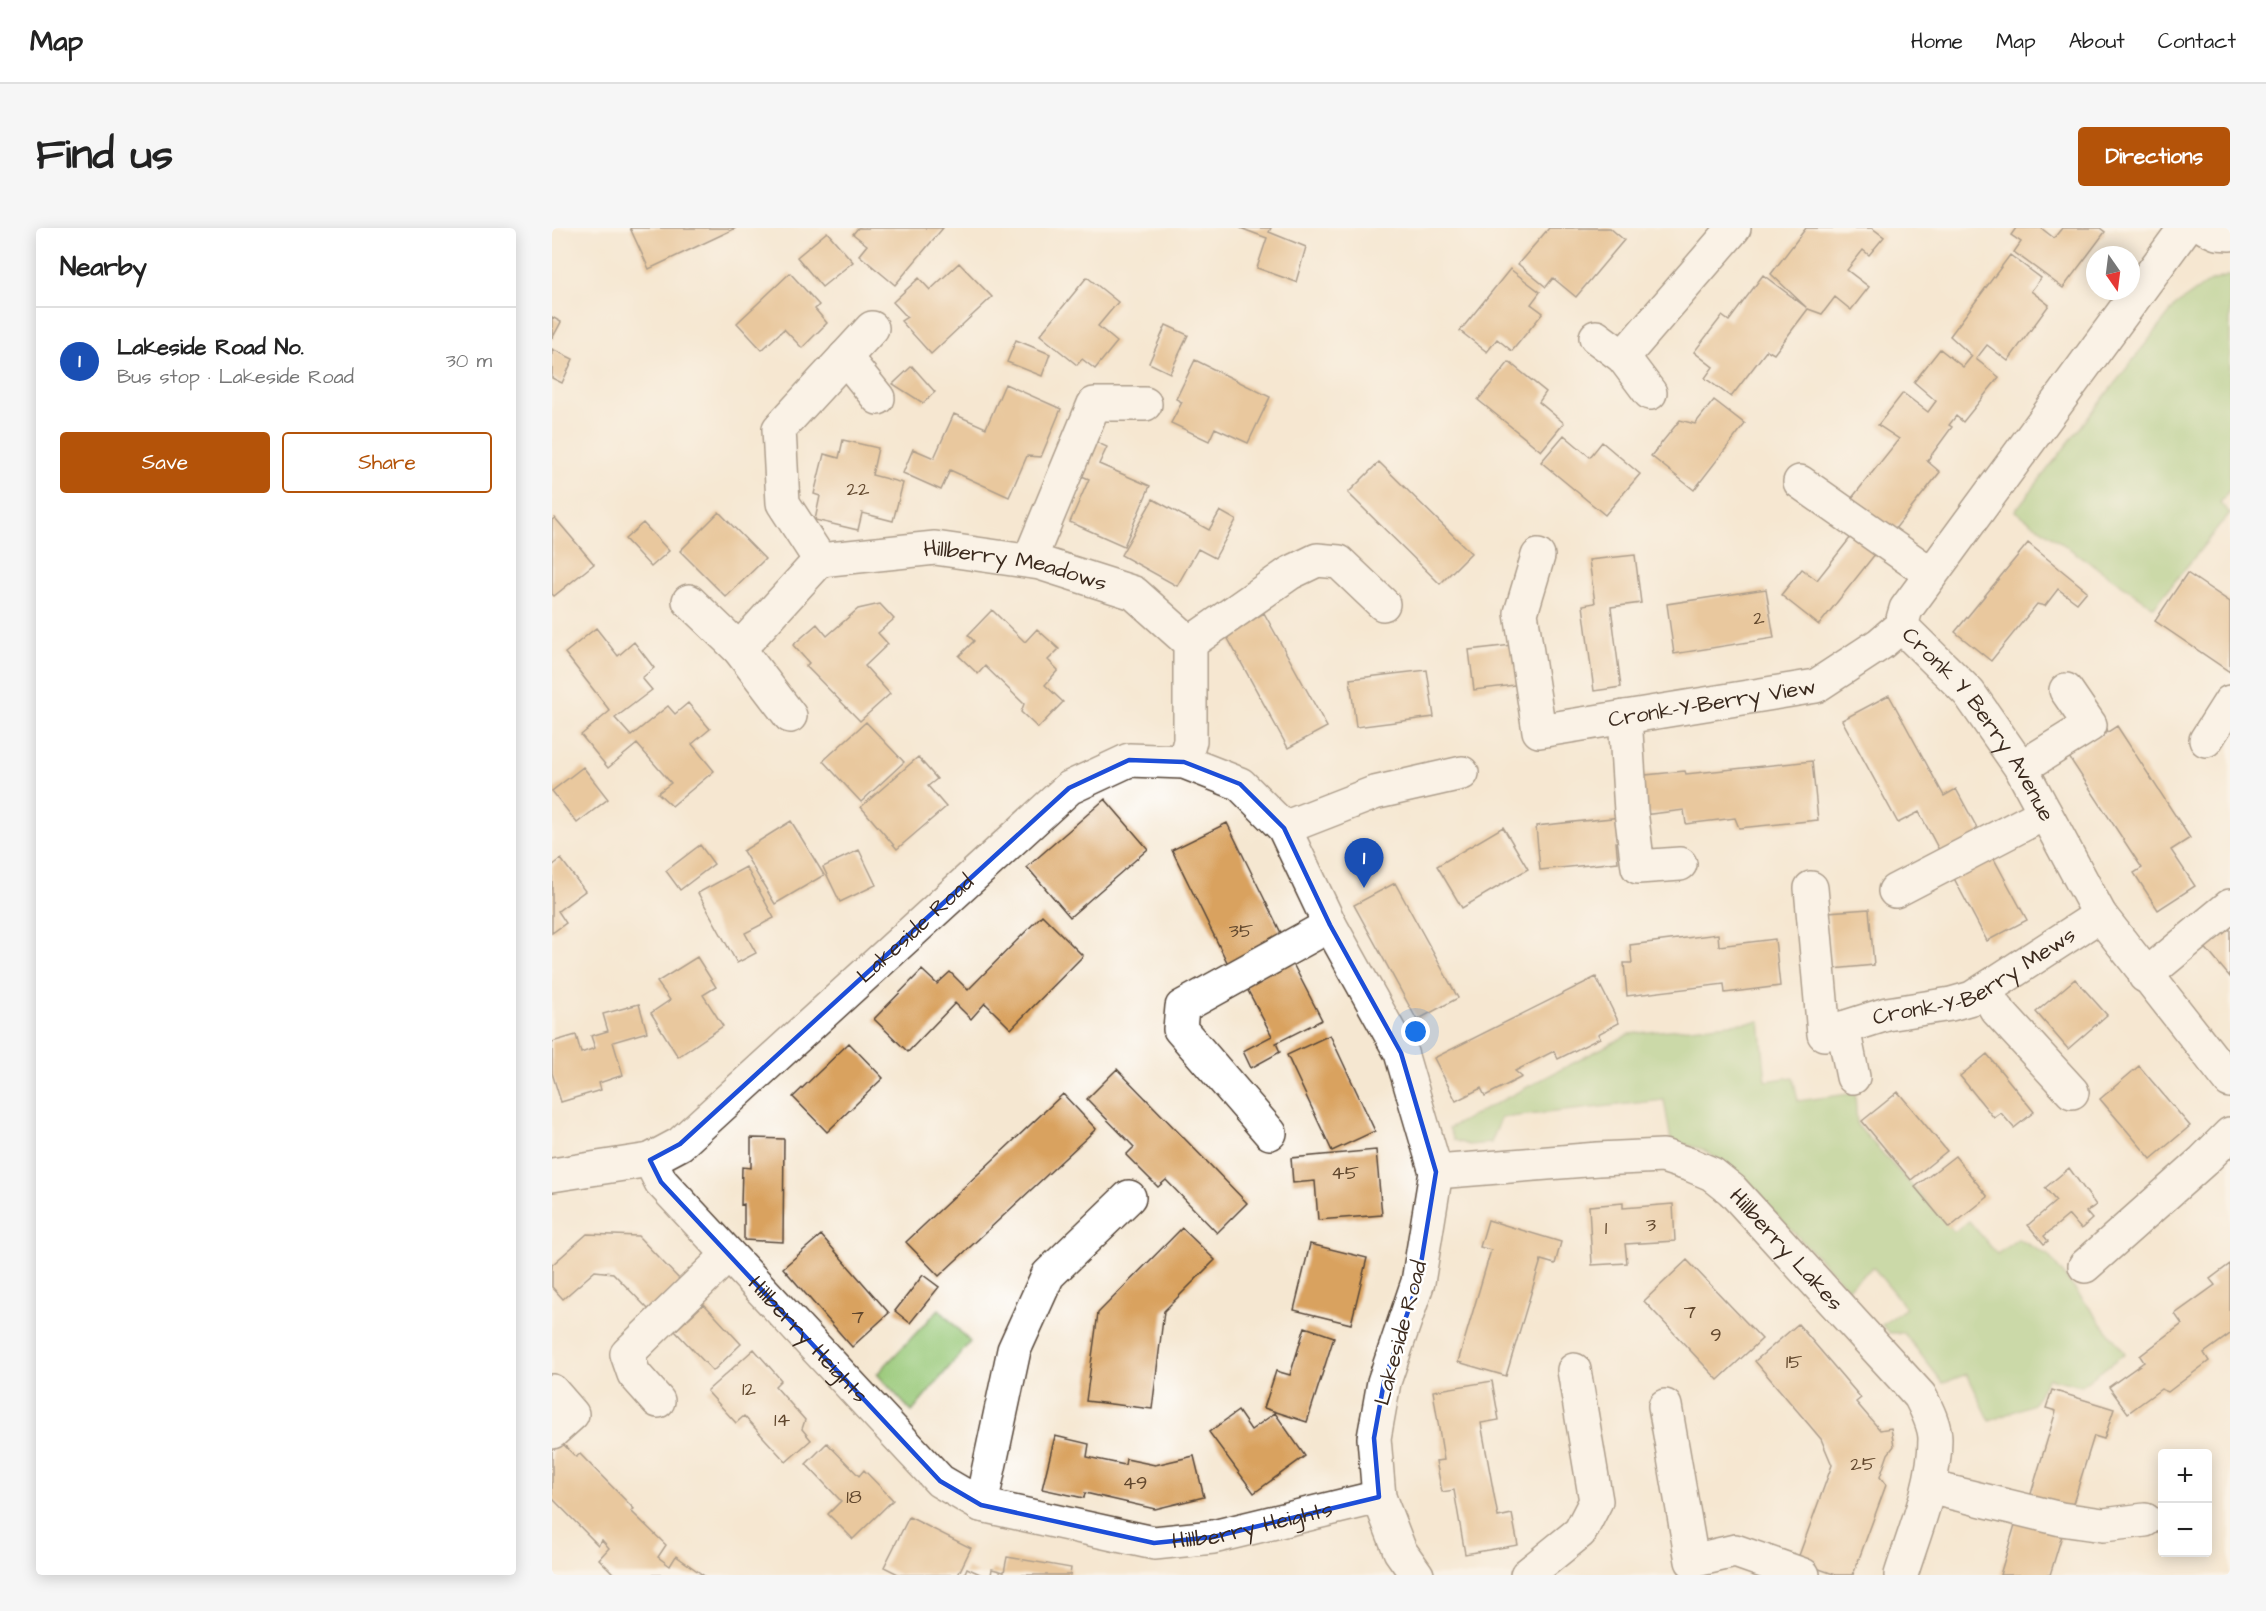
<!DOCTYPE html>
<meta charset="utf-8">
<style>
body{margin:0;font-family:"Architects Daughter",sans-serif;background:#f6f6f6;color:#222}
.controls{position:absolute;right:18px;bottom:18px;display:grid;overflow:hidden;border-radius:6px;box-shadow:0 3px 15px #0003}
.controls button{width:54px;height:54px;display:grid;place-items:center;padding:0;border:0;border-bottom:2px solid #e0e0e0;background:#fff;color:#222;font:30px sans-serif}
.compass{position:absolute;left:1534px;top:18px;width:54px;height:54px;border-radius:50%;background:#fff;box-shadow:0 3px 15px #0003;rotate:166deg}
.you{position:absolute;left:864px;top:804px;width:21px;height:21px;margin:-15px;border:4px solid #fff;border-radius:50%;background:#1a73e8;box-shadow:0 0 0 9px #1a73e833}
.badge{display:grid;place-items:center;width:39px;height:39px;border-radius:50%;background:#b45309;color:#fff;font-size:20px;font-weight:700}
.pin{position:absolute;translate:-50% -50px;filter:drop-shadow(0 2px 3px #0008)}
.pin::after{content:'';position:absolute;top:32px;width:21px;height:18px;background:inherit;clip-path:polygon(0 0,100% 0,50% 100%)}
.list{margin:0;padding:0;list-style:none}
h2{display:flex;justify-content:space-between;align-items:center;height:78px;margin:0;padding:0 24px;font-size:26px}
h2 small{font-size:20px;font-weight:400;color:#767676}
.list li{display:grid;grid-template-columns:39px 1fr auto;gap:18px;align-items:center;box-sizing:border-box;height:108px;padding:0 24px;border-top:2px solid #e0e0e0}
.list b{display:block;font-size:22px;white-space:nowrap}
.list p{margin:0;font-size:20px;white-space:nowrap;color:#767676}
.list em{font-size:20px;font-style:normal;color:#767676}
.actions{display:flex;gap:12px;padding:18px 24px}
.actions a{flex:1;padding:14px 0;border:2px solid #b45309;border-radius:6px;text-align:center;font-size:21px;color:#b45309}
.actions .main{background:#b45309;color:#fff}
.map{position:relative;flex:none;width:1678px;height:1347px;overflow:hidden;border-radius:6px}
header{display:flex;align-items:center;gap:36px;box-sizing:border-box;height:84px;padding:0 30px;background:#fff;border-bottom:2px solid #e0e0e0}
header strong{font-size:28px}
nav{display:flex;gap:33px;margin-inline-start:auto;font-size:21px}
.intro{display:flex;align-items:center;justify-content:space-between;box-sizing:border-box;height:144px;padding:0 36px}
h1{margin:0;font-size:42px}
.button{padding:15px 27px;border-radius:6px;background:#b45309;color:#fff;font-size:21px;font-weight:700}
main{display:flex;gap:36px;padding:0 36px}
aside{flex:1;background:#fff;border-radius:6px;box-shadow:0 3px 15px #0003}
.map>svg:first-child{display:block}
.green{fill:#98c877;stroke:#6a794a;stroke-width:1.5}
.building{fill:#d9a25f}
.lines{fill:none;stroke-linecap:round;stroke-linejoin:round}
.minor-casing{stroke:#574639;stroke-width:36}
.minor{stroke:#fff;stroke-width:33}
.marked{fill:none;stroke:#1d4ed8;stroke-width:4.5;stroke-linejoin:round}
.labels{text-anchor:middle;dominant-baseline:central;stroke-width:5;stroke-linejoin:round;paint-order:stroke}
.number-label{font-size:20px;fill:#62482e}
.street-label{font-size:22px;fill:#3b2a1e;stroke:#fff}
</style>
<header>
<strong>Map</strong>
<nav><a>Home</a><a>Map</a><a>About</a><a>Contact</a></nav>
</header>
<div class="intro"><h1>Find us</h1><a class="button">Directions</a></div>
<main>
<aside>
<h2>Nearby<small></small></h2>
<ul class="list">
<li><span class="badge" style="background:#1a4fb4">1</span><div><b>Lakeside Road No.</b><p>Bus stop · Lakeside Road</p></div><em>30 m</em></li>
</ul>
<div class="actions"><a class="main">Save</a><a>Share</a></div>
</aside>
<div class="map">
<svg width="1678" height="1347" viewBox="0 0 1678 1347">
<rect width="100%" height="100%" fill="#fff"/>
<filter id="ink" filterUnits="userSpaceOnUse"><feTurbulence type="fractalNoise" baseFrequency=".0167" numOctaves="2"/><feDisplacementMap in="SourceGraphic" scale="12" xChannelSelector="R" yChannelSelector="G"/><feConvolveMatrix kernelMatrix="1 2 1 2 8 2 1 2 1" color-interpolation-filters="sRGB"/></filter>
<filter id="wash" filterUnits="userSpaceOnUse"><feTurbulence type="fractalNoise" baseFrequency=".008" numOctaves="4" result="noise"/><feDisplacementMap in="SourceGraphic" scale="24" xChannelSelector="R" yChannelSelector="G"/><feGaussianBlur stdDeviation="1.35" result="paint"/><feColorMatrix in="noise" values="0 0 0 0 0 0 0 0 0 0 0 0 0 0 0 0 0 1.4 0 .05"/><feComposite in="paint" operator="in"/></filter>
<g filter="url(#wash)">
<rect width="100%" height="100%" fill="#f5e7d1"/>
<path class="green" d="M 1678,47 L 1678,261 L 1668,275 L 1678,285 L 1602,379 L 1463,283 L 1624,77 L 1657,54 Z
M 1208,793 L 1214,853 L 1241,849 L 1246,873 L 1303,865 L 1305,897 L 1402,1004 L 1417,993 L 1445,1026 L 1466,1011 L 1496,1027 L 1573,1125 L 1529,1158 L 1496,1150 L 1481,1176 L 1438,1193 L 1415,1146 L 1391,1155 L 1352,1105 L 1337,1105 L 1330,1097 L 1354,1080 L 1321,1039 L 1296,1060 L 1180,941 L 1150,921 L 1119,913 L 1112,872 L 949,890 L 939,915 L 917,917 L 902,912 L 897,900 L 1077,806 Z
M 387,1081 L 418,1114 L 360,1184 L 325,1146 Z"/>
<g id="blocks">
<path class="building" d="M 78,0 L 184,0 L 97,41 Z
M 306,0 L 391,0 L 343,57 L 307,27 L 315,17 L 301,6 Z
M 688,0 L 719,0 L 717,4 L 754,19 L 744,54 L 705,40 L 715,10 Z
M 997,0 L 1058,0 L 1072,12 L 1024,69 L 1001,50 L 994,59 L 966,36 Z
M 1254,0 L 1320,0 L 1332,9 L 1317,27 L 1311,22 L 1295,42 L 1317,59 L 1299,82 L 1283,69 L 1270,86 L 1256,81 L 1222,126 L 1215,122 L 1179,169 L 1153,150 L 1161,139 L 1142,124 L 1170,88 L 1177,93 L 1211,47 L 1255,80 L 1219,46 Z
M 1464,0 L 1489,0 L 1502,10 L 1510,0 L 1548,0 L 1553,4 L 1511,60 L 1462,24 L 1469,14 L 1459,7 Z
M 275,4 L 301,34 L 270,59 L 245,29 Z
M 1458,27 L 1489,50 L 1479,63 L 1497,77 L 1456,133 L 1435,117 L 1424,131 L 1447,149 L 1411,194 L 1404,188 L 1397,197 L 1400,199 L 1375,233 L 1388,244 L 1267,397 L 1229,367 L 1250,341 L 1265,352 L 1310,295 L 1292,280 L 1347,211 L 1326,197 L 1351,165 L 1376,184 L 1384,173 L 1362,154 L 1388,121 L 1411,139 L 1420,128 L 1398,108 Z
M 407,35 L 440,69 L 379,126 L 349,93 L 355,89 L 341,74 L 367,50 L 378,62 Z
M 958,41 L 988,64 L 979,76 L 991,85 L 960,123 L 945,111 L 935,124 L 908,103 Z
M 238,45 L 267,77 L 263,81 L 275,95 L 250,120 L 232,101 L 210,122 L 185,95 Z
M 535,49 L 566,74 L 546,98 L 565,114 L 543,141 L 530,131 L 525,137 L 488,107 Z
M 0,89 L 9,94 L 0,111 Z
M 614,97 L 636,107 L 618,145 L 597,135 Z
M 464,112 L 498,126 L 490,148 L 455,134 Z
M 0,121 L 21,131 L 10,155 L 0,150 Z
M 643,132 L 718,169 L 696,215 L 663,200 L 657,213 L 619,195 L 630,174 L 624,171 Z
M 957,134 L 994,164 L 987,174 L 1012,195 L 989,223 L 926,172 Z
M 360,138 L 383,164 L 371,175 L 341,156 Z
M 453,156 L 509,181 L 489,229 L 475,228 L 457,269 L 398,242 L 389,262 L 351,245 L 361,221 L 382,230 L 402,186 L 434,200 Z
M 1162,172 L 1193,196 L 1142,262 L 1099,228 L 1128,192 L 1143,196 Z
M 1012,207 L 1038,229 L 1050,214 L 1088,246 L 1053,287 L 989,234 Z
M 535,210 L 555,219 L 547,236 L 598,258 L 572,318 L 518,294 L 537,251 L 520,244 Z
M 291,212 L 326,220 L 320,247 L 351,255 L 341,293 L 310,285 L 306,302 L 263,292 L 268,268 L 262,266 L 272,226 L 287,230 Z
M 827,234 L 919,325 L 888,356 L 796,265 Z
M 601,271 L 657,302 L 668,283 L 684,292 L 663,330 L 646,321 L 625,358 L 569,327 Z
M 167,284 L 213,331 L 174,369 L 128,323 Z
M 3,290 L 42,336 L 2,368 L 0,366 L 0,292 Z
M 91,295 L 117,323 L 99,339 L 73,311 Z
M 1476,315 L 1535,363 L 1525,375 L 1506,361 L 1493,378 L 1485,376 L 1439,433 L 1403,404 Z
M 1083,327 L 1089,375 L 1059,379 L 1069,459 L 1042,463 L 1031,377 L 1043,375 L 1037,332 Z
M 1635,345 L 1678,374 L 1678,444 L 1603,393 Z
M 1214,361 L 1222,410 L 1122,426 L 1115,376 Z
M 328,376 L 342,391 L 326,405 L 336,416 L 313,438 L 338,466 L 308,493 L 254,438 L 257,435 L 241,417 L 265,396 L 275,408 L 306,381 Z
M 440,382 L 473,414 L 485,401 L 507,421 L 496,432 L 506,442 L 493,457 L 511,474 L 486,500 L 469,484 L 472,476 L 433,438 L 426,446 L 407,428 L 422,413 L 416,407 Z
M 712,385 L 775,499 L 736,520 L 674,407 Z
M 44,400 L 66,428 L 82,414 L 102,440 L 90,450 L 100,462 L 63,490 L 79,508 L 116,478 L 123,486 L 136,475 L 158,501 L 140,516 L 162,543 L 120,578 L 106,565 L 119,555 L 85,516 L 56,540 L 29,507 L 58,483 L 13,425 Z
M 960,417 L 995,453 L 922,462 L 917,422 Z
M 875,442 L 882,489 L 804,499 L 798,451 Z
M 1337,467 L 1392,568 L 1404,561 L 1475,692 L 1435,713 L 1367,584 L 1346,595 L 1290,492 Z
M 314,494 L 352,534 L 309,574 L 271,533 Z
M 1565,498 L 1638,610 L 1619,622 L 1643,658 L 1606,682 L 1582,645 L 1590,640 L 1517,529 Z
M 366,529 L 385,551 L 376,558 L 394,579 L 345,621 L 309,579 Z
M 1260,533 L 1266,592 L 1187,600 L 1183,590 L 1134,596 L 1132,582 L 1091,587 L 1093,611 L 1064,614 L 1066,634 L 988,642 L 984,598 L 1088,587 L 1084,548 L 1133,543 L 1134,546 Z
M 31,539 L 56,571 L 25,595 L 0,563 Z
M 553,571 L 596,621 L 518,689 L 475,639 Z
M 239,593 L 272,647 L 223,676 L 191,623 Z
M 675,595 L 731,709 L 676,736 L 620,622 Z
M 951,599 L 976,641 L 910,680 L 885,638 Z
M 148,617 L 162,636 L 128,662 L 114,643 Z
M 307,622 L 324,657 L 288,674 L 271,639 Z
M 9,631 L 33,663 L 6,683 L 14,695 L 0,705 L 0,638 Z
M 194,639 L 222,690 L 193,705 L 204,725 L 185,735 L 146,665 Z
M 843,655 L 906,770 L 865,792 L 802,677 Z
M 1317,681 L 1322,737 L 1281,741 L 1276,684 Z
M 490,687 L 531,728 L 459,801 L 433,775 L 419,791 L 403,775 L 356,824 L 322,791 L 370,742 L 385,756 L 398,744 L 416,762 Z
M 1678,695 L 1678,749 L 1651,717 Z
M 1166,706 L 1167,718 L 1223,711 L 1228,758 L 1173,765 L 1172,756 L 1075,768 L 1072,735 L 1080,735 L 1078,717 Z
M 145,729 L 164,759 L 151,767 L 171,798 L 126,829 L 99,785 L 118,772 L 105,754 Z
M 739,732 L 770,792 L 724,815 L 728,824 L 699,840 L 691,823 L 720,808 L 692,755 Z
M 1044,749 L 1067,795 L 1046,806 L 1048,810 L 1006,831 L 1002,823 L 963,843 L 970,849 L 933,868 L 929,860 L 904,873 L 882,830 Z
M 1523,751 L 1555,787 L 1516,821 L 1484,784 Z
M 87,776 L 95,804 L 61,814 L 71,847 L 47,855 L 49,862 L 9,874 L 0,845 L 0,814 L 24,807 L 29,825 L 43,820 L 39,808 L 56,803 L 51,786 Z
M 778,807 L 823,903 L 780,923 L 735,827 Z
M 297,815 L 331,850 L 275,904 L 241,869 Z
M 1435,826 L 1482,884 L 1462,900 L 1449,885 L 1442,890 L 1408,848 Z
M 1587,838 L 1638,898 L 1599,931 L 1548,871 Z
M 565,841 L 695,975 L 665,1005 L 614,952 L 606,959 L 574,927 L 582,919 L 535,871 Z
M 1346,864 L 1395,923 L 1359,952 L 1310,893 Z
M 511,866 L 544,901 L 387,1048 L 354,1014 Z
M 199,910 L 232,911 L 231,1014 L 192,1012 L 192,976 L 189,977 L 190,939 L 199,940 Z
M 824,922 L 830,987 L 766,992 L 763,953 L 741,955 L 739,930 Z
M 1403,928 L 1436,969 L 1397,1000 L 1363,959 Z
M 1517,940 L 1544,977 L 1534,984 L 1540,991 L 1529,1001 L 1517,987 L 1492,1008 L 1496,1013 L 1492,1016 L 1476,997 L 1504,973 L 1493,960 Z
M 1071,975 L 1071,980 L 1121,976 L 1123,1013 L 1073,1016 L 1075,1035 L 1040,1037 L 1037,978 Z
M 936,992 L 1009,1014 L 1003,1036 L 989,1032 L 954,1148 L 906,1134 L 939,1022 L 928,1019 Z
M 630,1000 L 663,1032 L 612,1083 L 600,1181 L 534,1173 L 546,1085 Z
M 35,1006 L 86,1008 L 129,1053 L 98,1083 L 61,1045 L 43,1043 L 11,1071 L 0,1059 L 0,1037 Z
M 269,1007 L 337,1085 L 300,1119 L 231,1040 Z
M 758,1016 L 815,1030 L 799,1096 L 742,1082 Z
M 1135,1032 L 1210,1111 L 1166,1152 L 1092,1073 Z
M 1678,1036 L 1678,1106 L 1652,1125 L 1657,1133 L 1616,1164 L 1609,1161 L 1576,1185 L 1557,1159 L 1592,1134 L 1588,1128 L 1630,1096 L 1623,1086 L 1663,1057 L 1658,1051 Z
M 371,1047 L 387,1059 L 358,1095 L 343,1083 Z
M 152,1076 L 189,1116 L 161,1143 L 123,1103 Z
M 1246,1096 L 1309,1170 L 1304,1174 L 1328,1202 L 1339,1200 L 1342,1218 L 1336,1226 L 1328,1249 L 1334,1257 L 1301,1347 L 1284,1347 L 1245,1333 L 1280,1237 L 1269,1211 L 1203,1133 Z
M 753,1099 L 782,1109 L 755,1194 L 712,1180 L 724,1143 L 738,1147 Z
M 202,1121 L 229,1152 L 223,1158 L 253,1192 L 250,1201 L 259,1212 L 234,1234 L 192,1188 L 184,1195 L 155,1163 Z
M 940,1153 L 947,1192 L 929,1195 L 946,1289 L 960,1286 L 966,1317 L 913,1326 L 902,1262 L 890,1264 L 884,1233 L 892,1232 L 881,1163 Z
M 1500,1162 L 1562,1181 L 1552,1211 L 1542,1208 L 1519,1282 L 1478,1269 L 1504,1183 L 1494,1180 Z
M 686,1183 L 699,1202 L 723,1185 L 753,1228 L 702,1265 L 657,1204 Z
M 503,1208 L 537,1216 L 535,1229 L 573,1237 L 574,1231 L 603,1237 L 642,1228 L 652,1269 L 603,1281 L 533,1265 L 532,1270 L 490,1261 Z
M 8,1213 L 24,1229 L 28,1226 L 82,1281 L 79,1283 L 114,1317 L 106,1329 L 118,1338 L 124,1328 L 151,1347 L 63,1347 L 47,1331 L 57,1320 L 50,1312 L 46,1317 L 0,1270 L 0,1221 Z
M 275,1215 L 307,1248 L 312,1242 L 341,1272 L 301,1311 L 276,1286 L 289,1273 L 254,1236 Z
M 357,1289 L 419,1320 L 406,1347 L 348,1347 L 332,1339 Z
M 1465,1290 L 1511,1304 L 1498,1347 L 1448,1347 Z
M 455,1329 L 519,1340 L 518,1347 L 439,1347 L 440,1341 L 452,1344 Z
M 415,1340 L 430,1347 L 412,1347 Z"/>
</g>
</g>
<g filter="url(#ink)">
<use href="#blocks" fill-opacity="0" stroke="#574639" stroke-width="1.5"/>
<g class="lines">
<g class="minor-casing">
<g id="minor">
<path id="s1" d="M 1633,0 L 1354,381 L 1349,398 L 1417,465 L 1469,540 L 1548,687 L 1678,853"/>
<path d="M 1654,0 L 1665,5 L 1678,6"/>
<path id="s2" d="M 320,100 L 227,201 L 231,275 L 268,332 L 383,320 L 488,335 L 582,365 L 638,415 L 638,513 L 632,534"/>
<path d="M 1044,109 L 1071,129 L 1182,0"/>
<path d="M 293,129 L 326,170"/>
<path d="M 1071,129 L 1098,165"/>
<path d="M 1248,254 L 1379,346"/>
<path id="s3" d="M 986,328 L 969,385 L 987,503 L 1264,458 L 1328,416 L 1349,398"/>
<path d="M 477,333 L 542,176 L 593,176"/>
<path d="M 137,373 L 187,421 L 238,488"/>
<path d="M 638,415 L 738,345 L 765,332 L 787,334 L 831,376"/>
<path d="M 187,421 L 268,332"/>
<path d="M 1073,489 L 1079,583 L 1086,639 L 1128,636"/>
<path d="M 1654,512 L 1678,474"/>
<path d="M 1469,540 L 1538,497 L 1514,462"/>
<path d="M 732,600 L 822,565 L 910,545"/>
<path id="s4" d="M 1259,660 L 1272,806 L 1335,786 L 1399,776 L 1420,770 L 1548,687"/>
<path d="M 1343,663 L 1493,585"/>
<path d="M 1593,748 L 1678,678"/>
<path d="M 1433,762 L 1444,781 L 1520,864"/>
<path d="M 1291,800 L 1301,849"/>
<path d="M 718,905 L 628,801 L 630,779 L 778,697"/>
<path id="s5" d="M 98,932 L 109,954 L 388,1253 L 429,1277 L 602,1315 L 661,1309 L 827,1269"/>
<path id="s6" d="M 884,944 L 1046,931 L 1111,928 L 1139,937 L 1160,946 L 1180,962 L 1368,1168 C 1374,1180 1383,1197 1383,1211 C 1383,1256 1362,1305 1349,1347"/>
<path id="s7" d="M 0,947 L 98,932 L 128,916 L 517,560 L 577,532 L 632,534 L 688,556 L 732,600 L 778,697 L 849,825 L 884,944 L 866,1054 L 832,1154 L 822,1210 L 827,1269 L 848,1323 L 865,1347"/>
<path d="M 1533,1038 L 1651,933 L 1678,906"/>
<path d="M 0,1163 L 20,1186 L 0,1204"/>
<path d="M 106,1173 L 82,1146 L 75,1126 L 176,1027"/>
<path d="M 1113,1178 L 1140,1333 L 1183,1323 L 1251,1347"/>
<path d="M 1377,1259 L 1509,1291 L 1551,1297 L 1593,1292"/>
<path d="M 429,1277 L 462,1122 L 496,1047 L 577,969"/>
<path d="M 975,1347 L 1028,1304 L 1044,1273 L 1022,1142"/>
</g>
</g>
<use href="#minor" class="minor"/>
</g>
</g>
<path d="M0 0H1678V1347H0ZM 577,532 L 632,534 L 688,556 L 732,600 L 778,697 L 849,825 L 884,944 L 866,1054 L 832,1154 L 822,1210 L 827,1269 L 661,1309 L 602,1315 L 429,1277 L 388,1253 L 109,954 L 98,932 L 128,916 L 517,560 Z" fill="#f5e7d1" fill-opacity=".55" fill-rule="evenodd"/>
<path class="marked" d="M 577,532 L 632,534 L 688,556 L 732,600 L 778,697 L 849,825 L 884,944 L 866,1054 L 832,1154 L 822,1210 L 827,1269 L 661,1309 L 602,1315 L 429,1277 L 388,1253 L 109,954 L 98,932 L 128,916 L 517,560 Z"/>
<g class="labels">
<g class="number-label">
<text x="306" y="261">22</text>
<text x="1207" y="390">2</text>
<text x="689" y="703">35</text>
<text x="793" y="945">45</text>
<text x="1099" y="997">3</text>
<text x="1054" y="1000">1</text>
<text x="1138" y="1084">7</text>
<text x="306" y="1089">7</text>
<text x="1164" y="1107">9</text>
<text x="1242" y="1134">15</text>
<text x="197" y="1161">12</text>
<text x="230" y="1192">14</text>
<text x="1311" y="1236">25</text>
<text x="583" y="1255">49</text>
<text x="302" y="1269">18</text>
</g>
<g class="street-label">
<text stroke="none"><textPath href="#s2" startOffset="477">Hillberry Meadows</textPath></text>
<text stroke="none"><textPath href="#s3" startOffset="354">Cronk-Y-Berry View</textPath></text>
<text stroke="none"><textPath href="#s1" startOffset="616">Cronk Y Berry Avenue</textPath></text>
<text stroke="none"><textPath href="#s7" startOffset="452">Lakeside Road</textPath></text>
<text stroke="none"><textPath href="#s4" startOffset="309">Cronk-Y-Berry Mews</textPath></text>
<text stroke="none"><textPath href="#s6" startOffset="386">Hillberry Lakes</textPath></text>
<text transform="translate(849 1105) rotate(-75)">Lakeside Road</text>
<text stroke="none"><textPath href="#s5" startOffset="240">Hillberry Heights</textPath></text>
<text stroke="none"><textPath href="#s5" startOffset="758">Hillberry Heights</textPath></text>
</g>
</g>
</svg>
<div class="controls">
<button>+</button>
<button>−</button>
</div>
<svg class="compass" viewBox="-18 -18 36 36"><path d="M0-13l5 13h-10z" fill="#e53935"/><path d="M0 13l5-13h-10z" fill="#767676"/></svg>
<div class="you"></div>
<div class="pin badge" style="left:812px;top:660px;background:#1a4fb4">1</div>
</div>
</main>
